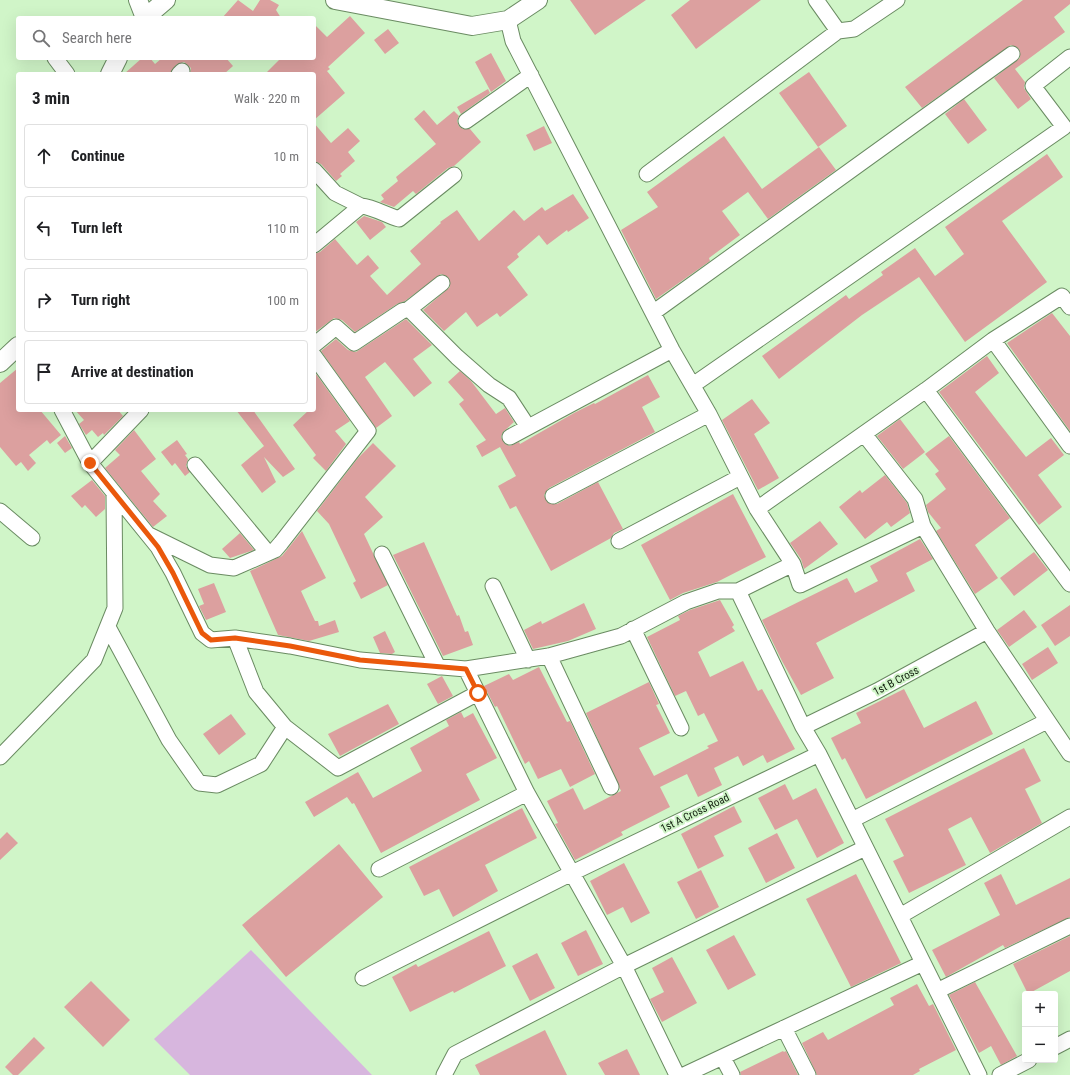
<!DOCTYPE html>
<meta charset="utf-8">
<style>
body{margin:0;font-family:"Roboto Condensed",sans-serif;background:#f6f6f6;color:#202124}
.controls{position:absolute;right:12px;bottom:12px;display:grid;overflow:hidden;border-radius:4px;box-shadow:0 4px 16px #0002}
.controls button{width:36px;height:36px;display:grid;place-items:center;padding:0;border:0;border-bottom:1px solid #e0e0e0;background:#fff;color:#202124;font:20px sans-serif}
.stop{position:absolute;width:12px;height:12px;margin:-9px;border:3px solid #ea580c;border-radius:50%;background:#fff}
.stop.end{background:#ea580c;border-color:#fff;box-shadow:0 1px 4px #0008}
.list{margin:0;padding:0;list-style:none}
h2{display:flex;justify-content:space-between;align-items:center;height:52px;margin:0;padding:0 16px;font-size:17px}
h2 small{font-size:13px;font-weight:400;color:#757577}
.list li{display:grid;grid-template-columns:26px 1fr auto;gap:12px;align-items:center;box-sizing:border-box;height:64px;margin:0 8px 8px;padding:0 8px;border:1px solid #e0e0e0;border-radius:4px}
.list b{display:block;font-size:15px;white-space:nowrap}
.list em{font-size:13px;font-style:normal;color:#757577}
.icon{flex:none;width:22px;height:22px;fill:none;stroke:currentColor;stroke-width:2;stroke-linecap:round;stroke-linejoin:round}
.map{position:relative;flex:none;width:1070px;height:1075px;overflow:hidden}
.search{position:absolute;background:#fff;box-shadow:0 4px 16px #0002;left:16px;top:16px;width:300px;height:44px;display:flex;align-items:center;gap:10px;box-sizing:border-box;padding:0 14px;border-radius:4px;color:#757577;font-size:15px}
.panel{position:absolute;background:#fff;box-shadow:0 4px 16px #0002;left:16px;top:72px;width:300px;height:340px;border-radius:4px}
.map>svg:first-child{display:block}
.green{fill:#d7b6de}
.building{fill:#dca09f}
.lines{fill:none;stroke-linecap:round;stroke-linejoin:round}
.minor-casing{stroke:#6a8b62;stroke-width:17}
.tertiary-casing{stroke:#6a8b62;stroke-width:20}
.minor{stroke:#fff;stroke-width:15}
.tertiary{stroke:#fff;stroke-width:18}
.route{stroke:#ea580c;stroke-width:5}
.labels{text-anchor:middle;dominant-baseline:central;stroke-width:4;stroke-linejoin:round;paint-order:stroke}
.street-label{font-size:11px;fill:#111e0e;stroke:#d0f5c8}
</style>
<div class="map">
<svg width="1070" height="1075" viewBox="0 0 1070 1075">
<rect width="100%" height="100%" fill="#d0f5c8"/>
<path class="green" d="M 251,950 L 372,1075 L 190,1075 L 154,1039 Z"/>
<path class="building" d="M 238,0 L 253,11 L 260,0 L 270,0 L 279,5 L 276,10 L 281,18 L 222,18 Z
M 570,0 L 646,0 L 595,35 Z
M 690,0 L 761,0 L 696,49 L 671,15 Z
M 1023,0 L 1070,0 L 1070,4 L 1054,17 L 1065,32 L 1015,69 L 1025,82 L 1024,88 L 1031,99 L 1018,109 L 994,78 L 1020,58 L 1019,49 L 1011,45 L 922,108 L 905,87 Z
M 350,16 L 365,33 L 328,67 L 330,69 L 327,71 L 345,93 L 314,120 L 314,74 L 265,74 L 281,58 L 314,58 L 314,24 L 327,37 Z
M 388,29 L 399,43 L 385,54 L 374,40 Z
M 491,53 L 506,81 L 491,92 L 475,62 Z
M 142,58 L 150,58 L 155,64 L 162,58 L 226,58 L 233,66 L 224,74 L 190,74 L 191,68 L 184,62 L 176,65 L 170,74 L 124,74 Z
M 809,72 L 847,126 L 818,147 L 779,93 Z
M 488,89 L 490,93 L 461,114 L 457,107 Z
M 964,99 L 987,130 L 968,144 L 945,114 Z
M 424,110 L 437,125 L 454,111 L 459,116 L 457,121 L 459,126 L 463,129 L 470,129 L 481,142 L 454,166 L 448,168 L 416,194 L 413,191 L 394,207 L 380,202 L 384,199 L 381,195 L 398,181 L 396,177 L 436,144 L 414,119 Z
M 314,123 L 331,143 L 348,128 L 360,141 L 348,152 L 355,161 L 340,174 L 342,176 L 336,181 L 321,164 L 314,161 Z
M 544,126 L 552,143 L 534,151 L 526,135 Z
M 724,136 L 762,189 L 819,147 L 836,170 L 768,219 L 748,192 L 722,211 L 740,235 L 709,258 L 710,261 L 656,299 L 621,230 L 658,207 L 647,192 Z
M 1047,154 L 1063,177 L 1002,221 L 1047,282 L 965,342 L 919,277 L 862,315 L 779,379 L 762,356 L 846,295 L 849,299 L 883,275 L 881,272 L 915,248 L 935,276 L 964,254 L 945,227 Z
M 573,194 L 589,218 L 568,232 L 567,230 L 547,245 L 539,235 L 517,254 L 519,257 L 507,267 L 528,295 L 500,317 L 497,313 L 477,327 L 466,312 L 444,331 L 423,310 L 450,287 L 449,278 L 441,274 L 405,301 L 397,304 L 355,332 L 342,320 L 334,318 L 314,333 L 314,254 L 320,252 L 335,239 L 357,265 L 368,255 L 379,268 L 370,276 L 387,295 L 421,264 L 410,251 L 441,223 L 440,222 L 457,210 L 479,241 L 514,210 L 524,221 L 542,207 L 545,211 Z
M 364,216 L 382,222 L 386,227 L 370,240 L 356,222 Z
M 1052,313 L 1070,336 L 1070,431 L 1007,343 Z
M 406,319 L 432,345 L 413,359 L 432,383 L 414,397 L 385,362 L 365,377 L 392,416 L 376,428 L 321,351 L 336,339 L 348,350 L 356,352 Z
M 987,356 L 999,373 L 975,392 L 999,423 L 1026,457 L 1051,438 L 1064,455 L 1038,475 L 1062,507 L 1039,525 L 939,392 Z
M 18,368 L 18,410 L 40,410 L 61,435 L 50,444 L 47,440 L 29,455 L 36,463 L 28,471 L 21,462 L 16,466 L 0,447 L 0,383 Z
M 460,371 L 471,381 L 496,414 L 505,408 L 514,422 L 503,432 L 501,437 L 505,444 L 510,446 L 519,442 L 520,444 L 574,413 L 594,403 L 595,404 L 648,375 L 660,397 L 642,407 L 655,432 L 549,488 L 544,495 L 548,503 L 557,504 L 598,482 L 623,529 L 614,533 L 611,538 L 551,571 L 516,506 L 510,509 L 498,486 L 516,476 L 500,447 L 482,457 L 476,446 L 486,440 L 459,404 L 464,400 L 448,382 Z
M 316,374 L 350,421 L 335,431 L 346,444 L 326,471 L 313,458 L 316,455 L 293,425 L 309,410 L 314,410 L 314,376 Z
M 752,399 L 770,423 L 754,434 L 779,478 L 758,490 L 722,420 Z
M 75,410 L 118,410 L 123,416 L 104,435 L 103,433 L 98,437 L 92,430 L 86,435 L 79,424 L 84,420 Z
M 236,410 L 253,410 L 295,469 L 283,477 L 264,457 L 276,482 L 262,493 L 241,465 L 264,446 Z
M 900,419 L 925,452 L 903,469 L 877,436 Z
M 134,430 L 156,459 L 141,471 L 160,494 L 153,501 L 167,516 L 153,527 L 105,468 L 120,455 L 115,450 Z
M 65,436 L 72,448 L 65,453 L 57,443 Z
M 949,436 L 1010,518 L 975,545 L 998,578 L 975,594 L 936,531 L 941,528 L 928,512 L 926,505 L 946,489 L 935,474 L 939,471 L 925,454 Z
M 177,440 L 187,454 L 185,455 L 188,459 L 186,466 L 190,472 L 185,476 L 175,463 L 172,466 L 161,452 Z
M 373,443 L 396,466 L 365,497 L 383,517 L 364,534 L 388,585 L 361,599 L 353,583 L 356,581 L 329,524 L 317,511 L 358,458 Z
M 885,475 L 907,503 L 910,513 L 891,527 L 887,522 L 865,539 L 839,507 L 860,490 L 862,493 Z
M 92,480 L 105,496 L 105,509 L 96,517 L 85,505 L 82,508 L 71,496 Z
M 733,494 L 766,557 L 717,582 L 683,593 L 670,600 L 641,545 Z
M 820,521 L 838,544 L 804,569 L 801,559 L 790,543 Z
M 302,531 L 326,578 L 301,591 L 315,621 L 318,621 L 319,626 L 335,620 L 339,632 L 309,641 L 278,635 L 250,571 L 282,556 Z
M 240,533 L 254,550 L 230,558 L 222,549 Z
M 920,539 L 933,559 L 906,573 L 915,591 L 816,643 L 834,678 L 801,695 L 782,661 L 762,620 L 847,578 L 855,593 L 878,581 L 870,566 Z
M 424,542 L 457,616 L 459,615 L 465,632 L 468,631 L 473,645 L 443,656 L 393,555 Z
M 1034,552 L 1048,570 L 1014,596 L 1000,578 Z
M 214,583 L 226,612 L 206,620 L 199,606 L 204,604 L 198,589 Z
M 720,600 L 734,625 L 732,627 L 735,631 L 698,652 L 710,677 L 743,661 L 758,691 L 762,689 L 795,749 L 767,763 L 763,755 L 743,766 L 738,756 L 714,768 L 722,785 L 698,797 L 687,774 L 660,787 L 670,807 L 621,832 L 623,835 L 575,860 L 555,824 L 558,823 L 547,801 L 573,788 L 584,810 L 621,791 L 586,713 L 649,682 L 659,704 L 656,705 L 670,733 L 639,748 L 654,776 L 709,748 L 707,746 L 718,741 L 704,713 L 698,716 L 686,691 L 675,696 L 647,637 L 680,620 L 678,616 L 690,610 Z
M 584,603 L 596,629 L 568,641 L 533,649 L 524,630 L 541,621 L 542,624 Z
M 1070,605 L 1070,636 L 1055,646 L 1041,625 Z
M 1024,610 L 1037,627 L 1009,647 L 997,630 Z
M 385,631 L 395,652 L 392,654 L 380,653 L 373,637 Z
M 1048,647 L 1058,663 L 1032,680 L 1022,664 Z
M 539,667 L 567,722 L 570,721 L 595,774 L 570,787 L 561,769 L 538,779 L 529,761 L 525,764 L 497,706 L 495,707 L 484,686 L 509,674 L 513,680 Z
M 442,676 L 453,696 L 438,704 L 427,684 Z
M 904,689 L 924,728 L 976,701 L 993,734 L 866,799 L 845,758 L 842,760 L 831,738 L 861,723 L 856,713 Z
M 388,704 L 399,724 L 340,756 L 328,734 Z
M 461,712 L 464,718 L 473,713 L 497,758 L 466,774 L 480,800 L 381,853 L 354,803 L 352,804 L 347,797 L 314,817 L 305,802 L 358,772 L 373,798 L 422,771 L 410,748 L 449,726 L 446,720 Z
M 231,714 L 246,734 L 219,755 L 203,734 Z
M 1024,748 L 1041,781 L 1025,789 L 1042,823 L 990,853 L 971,817 L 948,829 L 966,865 L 909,893 L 893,861 L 904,856 L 885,819 Z
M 785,784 L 793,800 L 816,788 L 844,843 L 817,858 L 797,819 L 775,830 L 758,798 Z
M 734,806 L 742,822 L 714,836 L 724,856 L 698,869 L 681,834 Z
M 522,808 L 537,838 L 485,865 L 498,891 L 453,917 L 439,889 L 424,896 L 409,867 Z
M 7,832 L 18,843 L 0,860 L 0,839 Z
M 777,833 L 795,868 L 766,883 L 748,848 Z
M 339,844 L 383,897 L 286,977 L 242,925 Z
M 624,863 L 650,913 L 631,923 L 623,907 L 607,915 L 590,881 Z
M 701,870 L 719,907 L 696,919 L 677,882 Z
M 856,874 L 901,963 L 851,987 L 806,899 Z
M 1001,874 L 1016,905 L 1070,878 L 1070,917 L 1005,948 L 1003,945 L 946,977 L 932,950 L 1000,915 L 984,883 Z
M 586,930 L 603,964 L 578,976 L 561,943 Z
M 489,931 L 506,966 L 454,993 L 453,991 L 410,1012 L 392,977 L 416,964 L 418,967 Z
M 734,935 L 756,975 L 728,990 L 706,950 Z
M 1070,936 L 1070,971 L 1028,994 L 1013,964 Z
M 537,953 L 555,988 L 530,1001 L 512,966 Z
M 672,957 L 697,1003 L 662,1022 L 650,999 L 664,992 L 652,968 Z
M 91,981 L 130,1020 L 103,1047 L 64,1007 Z
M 975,982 L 1017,1056 L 1001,1065 L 991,1046 L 979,1053 L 949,995 Z
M 917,984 L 929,1006 L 933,1004 L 956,1050 L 919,1069 L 920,1071 L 913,1075 L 817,1075 L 802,1043 L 823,1032 L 828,1040 L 894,1005 L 890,998 Z
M 545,1030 L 567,1075 L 480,1075 L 475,1065 Z
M 34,1037 L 45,1048 L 18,1075 L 13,1075 L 5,1067 Z
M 627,1049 L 640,1075 L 605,1075 L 598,1063 Z
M 783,1051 L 784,1052 L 786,1051 L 798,1075 L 741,1075 L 740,1072 Z"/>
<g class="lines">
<g class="minor-casing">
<path id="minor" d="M 816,0 L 838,31
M 508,20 L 513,41 L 672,350 L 709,414 L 757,509 L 793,564 L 738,591 L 718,591 L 686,602 L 621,636 L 549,656 L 466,669 L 527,793 L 624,966 L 677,1075
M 55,58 L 67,74
M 179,74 L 182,71
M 466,121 L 531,75
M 314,170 L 335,193 L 361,206
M 647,174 L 838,31 L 854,29 L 897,0
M 314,245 L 361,206 C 373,207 386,215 399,219 L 454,175
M 409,309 L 442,283
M 654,312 L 1012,54
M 993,340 L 1070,446
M 314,345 L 336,327 L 354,343 L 402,311 L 409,309 L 457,357 L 489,385 L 509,398 L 528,427
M 693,385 L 1064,127 L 1033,86 L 1070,57
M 926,390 L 1070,584
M 62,410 L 90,463 L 158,547 L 173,573 L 202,633 L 211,640 L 235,638 L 290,646 L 360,660 L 466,669
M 864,434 L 915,499 L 923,526 L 987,631 L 1070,754
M 510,437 L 672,350
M 90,463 L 141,410
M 195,465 L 268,553
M 553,496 L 709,414
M 757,509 L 926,390 L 993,340 L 1062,296 L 1070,307
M 0,511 L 32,538
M 149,535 L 210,565 L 234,568 L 275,550 L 281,543 L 368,431 L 314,356
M 619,541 L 740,477
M 382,554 L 438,667
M 793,564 L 800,585 L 923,526
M 493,586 L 528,660
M 738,591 L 803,727 L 819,754 L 979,1075
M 108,627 L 169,740 L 199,783 L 217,785 L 261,764 L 285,727
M 633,629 L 681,728
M 235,638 L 256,692 L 285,727 L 338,768 L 478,693
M 549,656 L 611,787
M 803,727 L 877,691 L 987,631
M 0,757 L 94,660 L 115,608 L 114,493
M 852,820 L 1047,721
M 379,869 L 527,793
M 900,916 L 1070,817
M 363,978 L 572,873 L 819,754
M 937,991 L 1070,926
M 784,1028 L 808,1075
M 1055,1047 L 1070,1039
M 723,1058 L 732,1075
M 444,1075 L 455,1054 L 624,966 L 865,848
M 684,1075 L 923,963
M 1000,1075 L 1029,1060"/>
</g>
<g class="tertiary-casing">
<path id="tertiary" d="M 138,0 L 145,18
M 335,0 L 472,26 L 508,20 L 538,0
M 145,18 L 166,0
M 110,74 L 118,58
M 0,363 L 18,346"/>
</g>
<use href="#minor" class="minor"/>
<use href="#tertiary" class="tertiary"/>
</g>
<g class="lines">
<path class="route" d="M 90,463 L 158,547 L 173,573 L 202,633 L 211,640 L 235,638 L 290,646 L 360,660 L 466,669 L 478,693"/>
</g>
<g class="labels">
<g class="street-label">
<text transform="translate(896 681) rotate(-28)">1st B Cross</text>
<text transform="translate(695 813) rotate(-26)">1st A Cross Road</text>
</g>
</g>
</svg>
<div class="controls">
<button>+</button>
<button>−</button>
</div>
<div class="stop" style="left:478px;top:693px"></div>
<div class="stop end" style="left:90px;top:463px"></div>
<div class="search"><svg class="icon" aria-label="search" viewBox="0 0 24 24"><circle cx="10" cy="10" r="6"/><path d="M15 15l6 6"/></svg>Search here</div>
<section class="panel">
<h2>3 min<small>Walk · 220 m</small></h2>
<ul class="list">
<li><svg class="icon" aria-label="ahead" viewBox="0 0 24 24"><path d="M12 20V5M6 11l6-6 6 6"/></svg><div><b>Continue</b></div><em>10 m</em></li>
<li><svg class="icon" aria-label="left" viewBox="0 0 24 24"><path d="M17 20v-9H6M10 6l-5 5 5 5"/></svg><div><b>Turn left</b></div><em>110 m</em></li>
<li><svg class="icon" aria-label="right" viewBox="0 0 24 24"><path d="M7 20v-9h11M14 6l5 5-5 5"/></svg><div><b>Turn right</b></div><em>100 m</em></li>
<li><svg class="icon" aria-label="arrive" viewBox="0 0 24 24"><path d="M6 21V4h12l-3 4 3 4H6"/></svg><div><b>Arrive at destination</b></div></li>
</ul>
</section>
</div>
